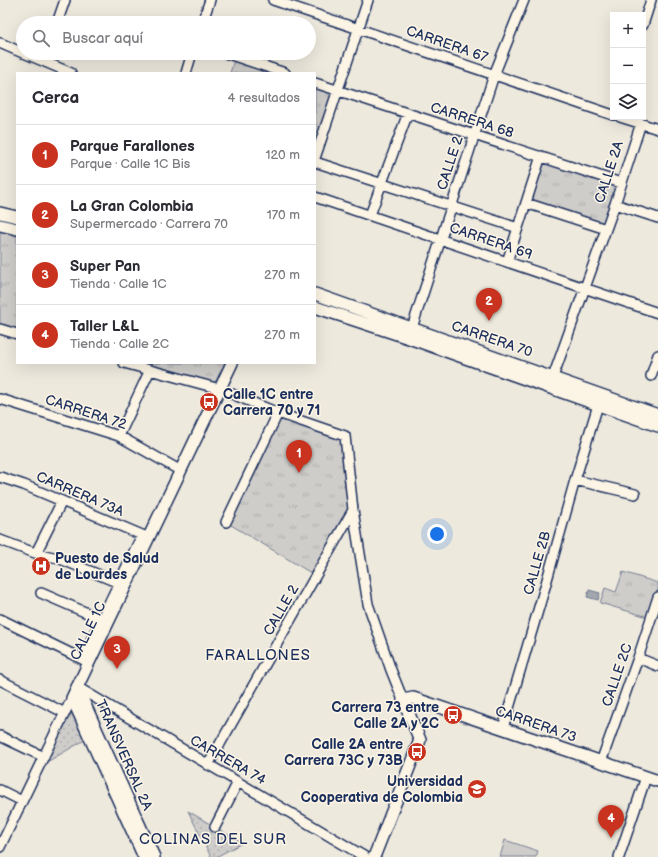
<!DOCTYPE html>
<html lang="es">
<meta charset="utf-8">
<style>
body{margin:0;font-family:"Balsamiq Sans",sans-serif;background:#f7f7f7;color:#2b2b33}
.controls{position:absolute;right:12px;top:12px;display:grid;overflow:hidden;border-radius:0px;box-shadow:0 4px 16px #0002}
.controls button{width:36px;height:36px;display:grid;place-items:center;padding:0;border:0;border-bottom:1px solid #e1e1e2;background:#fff;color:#2b2b33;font:20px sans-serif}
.you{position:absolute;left:437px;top:534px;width:14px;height:14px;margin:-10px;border:3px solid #fff;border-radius:50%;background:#1a73e8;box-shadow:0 0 0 6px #1a73e833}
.badge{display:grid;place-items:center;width:26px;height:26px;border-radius:50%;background:#c8321e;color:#fff;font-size:13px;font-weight:700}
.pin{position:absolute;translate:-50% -33px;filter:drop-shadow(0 1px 2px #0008)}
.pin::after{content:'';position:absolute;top:21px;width:14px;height:12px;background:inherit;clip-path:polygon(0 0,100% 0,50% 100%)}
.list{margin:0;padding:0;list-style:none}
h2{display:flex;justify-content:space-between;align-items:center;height:52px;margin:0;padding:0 16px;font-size:17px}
h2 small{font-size:13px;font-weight:400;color:#7c7c81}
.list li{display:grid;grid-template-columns:26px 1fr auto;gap:12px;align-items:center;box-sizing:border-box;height:60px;padding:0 16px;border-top:1px solid #e1e1e2}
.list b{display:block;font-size:15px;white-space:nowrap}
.list p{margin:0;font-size:13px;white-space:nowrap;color:#7c7c81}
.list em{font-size:13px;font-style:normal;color:#7c7c81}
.icon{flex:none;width:22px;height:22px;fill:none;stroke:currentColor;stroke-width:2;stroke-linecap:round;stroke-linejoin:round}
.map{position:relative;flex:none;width:658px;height:857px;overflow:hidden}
.search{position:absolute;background:#fff;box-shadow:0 4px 16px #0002;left:16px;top:16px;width:300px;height:44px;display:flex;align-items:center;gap:10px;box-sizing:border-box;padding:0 14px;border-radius:22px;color:#7c7c81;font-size:15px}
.panel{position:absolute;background:#fff;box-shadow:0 4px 16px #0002;left:16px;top:72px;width:300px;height:292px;border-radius:0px}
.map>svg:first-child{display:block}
.grass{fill:url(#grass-dots);stroke:#757e94}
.park{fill:url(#park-tufts);stroke:#757e94}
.pitch{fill:#cfcdca;stroke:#757e94}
.water{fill:#a2a7af;stroke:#6c778f}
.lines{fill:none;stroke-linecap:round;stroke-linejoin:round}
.minor-casing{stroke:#1b2f5e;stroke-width:12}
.tertiary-casing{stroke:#1b2f5e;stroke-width:14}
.minor{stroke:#fcf5e5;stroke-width:9}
.tertiary{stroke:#fcf5e5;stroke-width:11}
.labels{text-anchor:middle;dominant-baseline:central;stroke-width:3;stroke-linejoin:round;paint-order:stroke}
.street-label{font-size:14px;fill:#1b2f5e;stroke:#fcf5e5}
.poi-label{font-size:14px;font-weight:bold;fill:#1b2f5e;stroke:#fcf5e5;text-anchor:end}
.neighbourhood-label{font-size:15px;letter-spacing:1px;fill:#1b2f5e;stroke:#fcf5e5}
</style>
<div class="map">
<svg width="658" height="857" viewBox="0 0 658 857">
<defs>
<pattern id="grass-dots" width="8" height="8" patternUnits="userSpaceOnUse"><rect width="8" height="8" fill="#cfcdca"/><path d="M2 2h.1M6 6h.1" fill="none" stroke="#b1b0b0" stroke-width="1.8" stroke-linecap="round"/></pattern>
<pattern id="park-tufts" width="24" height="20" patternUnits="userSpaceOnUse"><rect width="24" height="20" fill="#cfcdca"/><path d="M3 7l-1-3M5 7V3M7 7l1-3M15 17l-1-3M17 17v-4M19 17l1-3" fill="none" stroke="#b1b0b0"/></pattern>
</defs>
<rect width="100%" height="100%" fill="#eee9dd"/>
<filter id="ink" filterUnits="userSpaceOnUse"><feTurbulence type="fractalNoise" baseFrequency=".025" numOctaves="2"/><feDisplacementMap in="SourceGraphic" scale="8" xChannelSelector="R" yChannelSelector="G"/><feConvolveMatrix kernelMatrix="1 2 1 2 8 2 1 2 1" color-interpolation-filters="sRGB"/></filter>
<g filter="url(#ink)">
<path class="grass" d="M 72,698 L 90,737 L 40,766 Z
M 188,811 L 242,843 L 216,857 L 211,857 Z"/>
<path class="park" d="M 235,57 L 285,73 L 230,73 Z
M 315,83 L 339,90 L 315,158 Z
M 541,156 L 621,183 L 606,229 L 526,203 Z
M 0,225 L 17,229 L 17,334 L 0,329 Z
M 124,363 L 232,363 L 220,389 Z
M 278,413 L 345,436 L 353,510 L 316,576 L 226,522 Z
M 623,572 L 658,583 L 658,597 L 651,618 L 600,603 L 605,588 L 616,592 Z"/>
<path class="pitch" d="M 505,840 L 538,851 L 536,857 L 500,857 Z"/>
<path class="water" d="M 589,590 L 600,593 L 598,600 L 587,597 Z"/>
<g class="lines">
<g class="minor-casing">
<path id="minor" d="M 273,0 L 613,115
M 57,23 L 65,0
M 202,23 L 210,0
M 643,25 L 651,0
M 0,43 L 23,53
M 24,53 L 71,73
M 225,53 L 285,73
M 186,73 L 192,53
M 315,83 L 621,183
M 620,117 L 658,129
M 315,158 L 368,0
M 315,162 L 518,228
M 315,197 L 658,313
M 526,203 L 606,229
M 615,204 L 658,218
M 370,215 L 408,113
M 507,262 L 541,156
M 0,329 L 17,334
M 410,334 L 494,75 L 524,0
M 124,363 L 220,389 L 278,413 L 345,436 L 353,510 L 368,604 L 391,670 L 403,700
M 651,376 L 658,355
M 553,377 L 615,204 L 641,123
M 0,399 L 119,436 L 181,471
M 119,436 L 150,370
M 0,477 L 24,485 L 149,538
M 575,480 L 635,494
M 226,522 L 278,413
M 0,540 L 35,553 L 58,558 L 119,583
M 36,553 L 62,501
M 41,593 L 101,619
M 0,619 L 86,661
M 638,658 L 658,666
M 82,659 L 142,535
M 0,680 L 65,713
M 77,687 L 365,857
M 503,728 L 545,587 L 575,480 L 598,405
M 0,736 L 44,757
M 601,762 L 638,658 L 658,597
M 208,765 L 353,510
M 0,790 L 22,801
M 215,827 L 238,782
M 0,847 L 72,698
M 619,857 L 646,777"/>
</g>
<g class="tertiary-casing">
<path id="tertiary" d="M 0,213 L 17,217
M 0,225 L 17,229
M 315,294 L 658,415
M 315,307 L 409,338 L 658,426
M 77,687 L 154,857
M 144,857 L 72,698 L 232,363
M 374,857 L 420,740 L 403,700 L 413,698 L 658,781"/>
</g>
<use href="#minor" class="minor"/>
<use href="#tertiary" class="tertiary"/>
</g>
</g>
<defs>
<g id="bus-disc" transform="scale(1)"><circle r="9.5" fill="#c8321e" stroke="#fcf5e5"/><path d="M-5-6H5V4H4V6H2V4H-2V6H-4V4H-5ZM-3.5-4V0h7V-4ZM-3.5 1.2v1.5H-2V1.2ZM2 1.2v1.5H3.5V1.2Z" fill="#fff"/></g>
<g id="hospital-disc" transform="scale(1)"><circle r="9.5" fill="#c8321e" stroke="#fcf5e5"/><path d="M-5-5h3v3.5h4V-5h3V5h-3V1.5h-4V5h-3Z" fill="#fff"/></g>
<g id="university-disc" transform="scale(1)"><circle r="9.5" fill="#c8321e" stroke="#fcf5e5"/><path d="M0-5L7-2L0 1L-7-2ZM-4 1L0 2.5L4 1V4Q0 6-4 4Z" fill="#fff"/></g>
</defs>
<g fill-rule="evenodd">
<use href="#bus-disc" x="209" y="402"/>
<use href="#hospital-disc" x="41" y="566"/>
<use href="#bus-disc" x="453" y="715"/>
<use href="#bus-disc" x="417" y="752"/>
<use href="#university-disc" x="477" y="789"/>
</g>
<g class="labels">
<g class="street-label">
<text transform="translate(447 44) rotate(19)">CARRERA 67</text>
<text transform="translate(472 120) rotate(18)">CARRERA 68</text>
<text transform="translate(450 163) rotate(-72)">CALLE 2</text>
<text transform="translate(609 172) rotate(-72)">CALLE 2A</text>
<text transform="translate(491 241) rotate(19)">CARRERA 69</text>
<text transform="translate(492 339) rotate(19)">CARRERA 70</text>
<text transform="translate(86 412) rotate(18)">CARRERA 72</text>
<text transform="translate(80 494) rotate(23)">CARRERA 73A</text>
<text transform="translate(537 563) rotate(-74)">CALLE 2B</text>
<text transform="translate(281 610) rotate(-60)">CALLE 2</text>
<text transform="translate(88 631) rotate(-64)">CALLE 1C</text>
<text transform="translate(617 675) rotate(-71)">CALLE 2C</text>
<text transform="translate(536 724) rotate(19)">CARRERA 73</text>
<text transform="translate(124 755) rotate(66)">TRANSVERSAL 2A</text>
<text transform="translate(228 760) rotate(30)">CARRERA 74</text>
</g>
<g class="poi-label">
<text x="223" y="394" text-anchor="start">Calle 1C entre<tspan x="223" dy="16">Carrera 70 y 71</tspan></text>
<text x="55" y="558" text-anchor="start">Puesto de Salud<tspan x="55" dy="16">de Lourdes</tspan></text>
<text x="439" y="707">Carrera 73 entre<tspan x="439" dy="16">Calle 2A y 2C</tspan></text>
<text x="403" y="744">Calle 2A entre<tspan x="403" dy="16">Carrera 73C y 73B</tspan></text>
<text x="463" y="781">Universidad<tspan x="463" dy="16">Cooperativa de Colombia</tspan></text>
</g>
<g class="neighbourhood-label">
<text x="258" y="655">FARALLONES</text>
<text x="213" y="839">COLINAS DEL SUR</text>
</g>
</g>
</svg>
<div class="controls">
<button>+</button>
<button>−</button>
<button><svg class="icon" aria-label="layers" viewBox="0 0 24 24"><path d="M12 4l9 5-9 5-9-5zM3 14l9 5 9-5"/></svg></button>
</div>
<div class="you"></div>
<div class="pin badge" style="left:299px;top:473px">1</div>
<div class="pin badge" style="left:489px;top:321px">2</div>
<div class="pin badge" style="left:117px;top:669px">3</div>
<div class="pin badge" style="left:611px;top:838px">4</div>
<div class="search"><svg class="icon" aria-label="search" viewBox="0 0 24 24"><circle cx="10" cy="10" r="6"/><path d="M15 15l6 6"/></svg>Buscar aquí</div>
<section class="panel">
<h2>Cerca<small>4 resultados</small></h2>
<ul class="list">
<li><span class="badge">1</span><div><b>Parque Farallones</b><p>Parque · Calle 1C Bis</p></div><em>120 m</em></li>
<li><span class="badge">2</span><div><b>La Gran Colombia</b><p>Supermercado · Carrera 70</p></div><em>170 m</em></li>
<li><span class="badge">3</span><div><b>Super Pan</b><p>Tienda · Calle 1C</p></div><em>270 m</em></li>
<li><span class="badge">4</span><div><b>Taller L&amp;L</b><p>Tienda · Calle 2C</p></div><em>270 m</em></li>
</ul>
</section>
</div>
